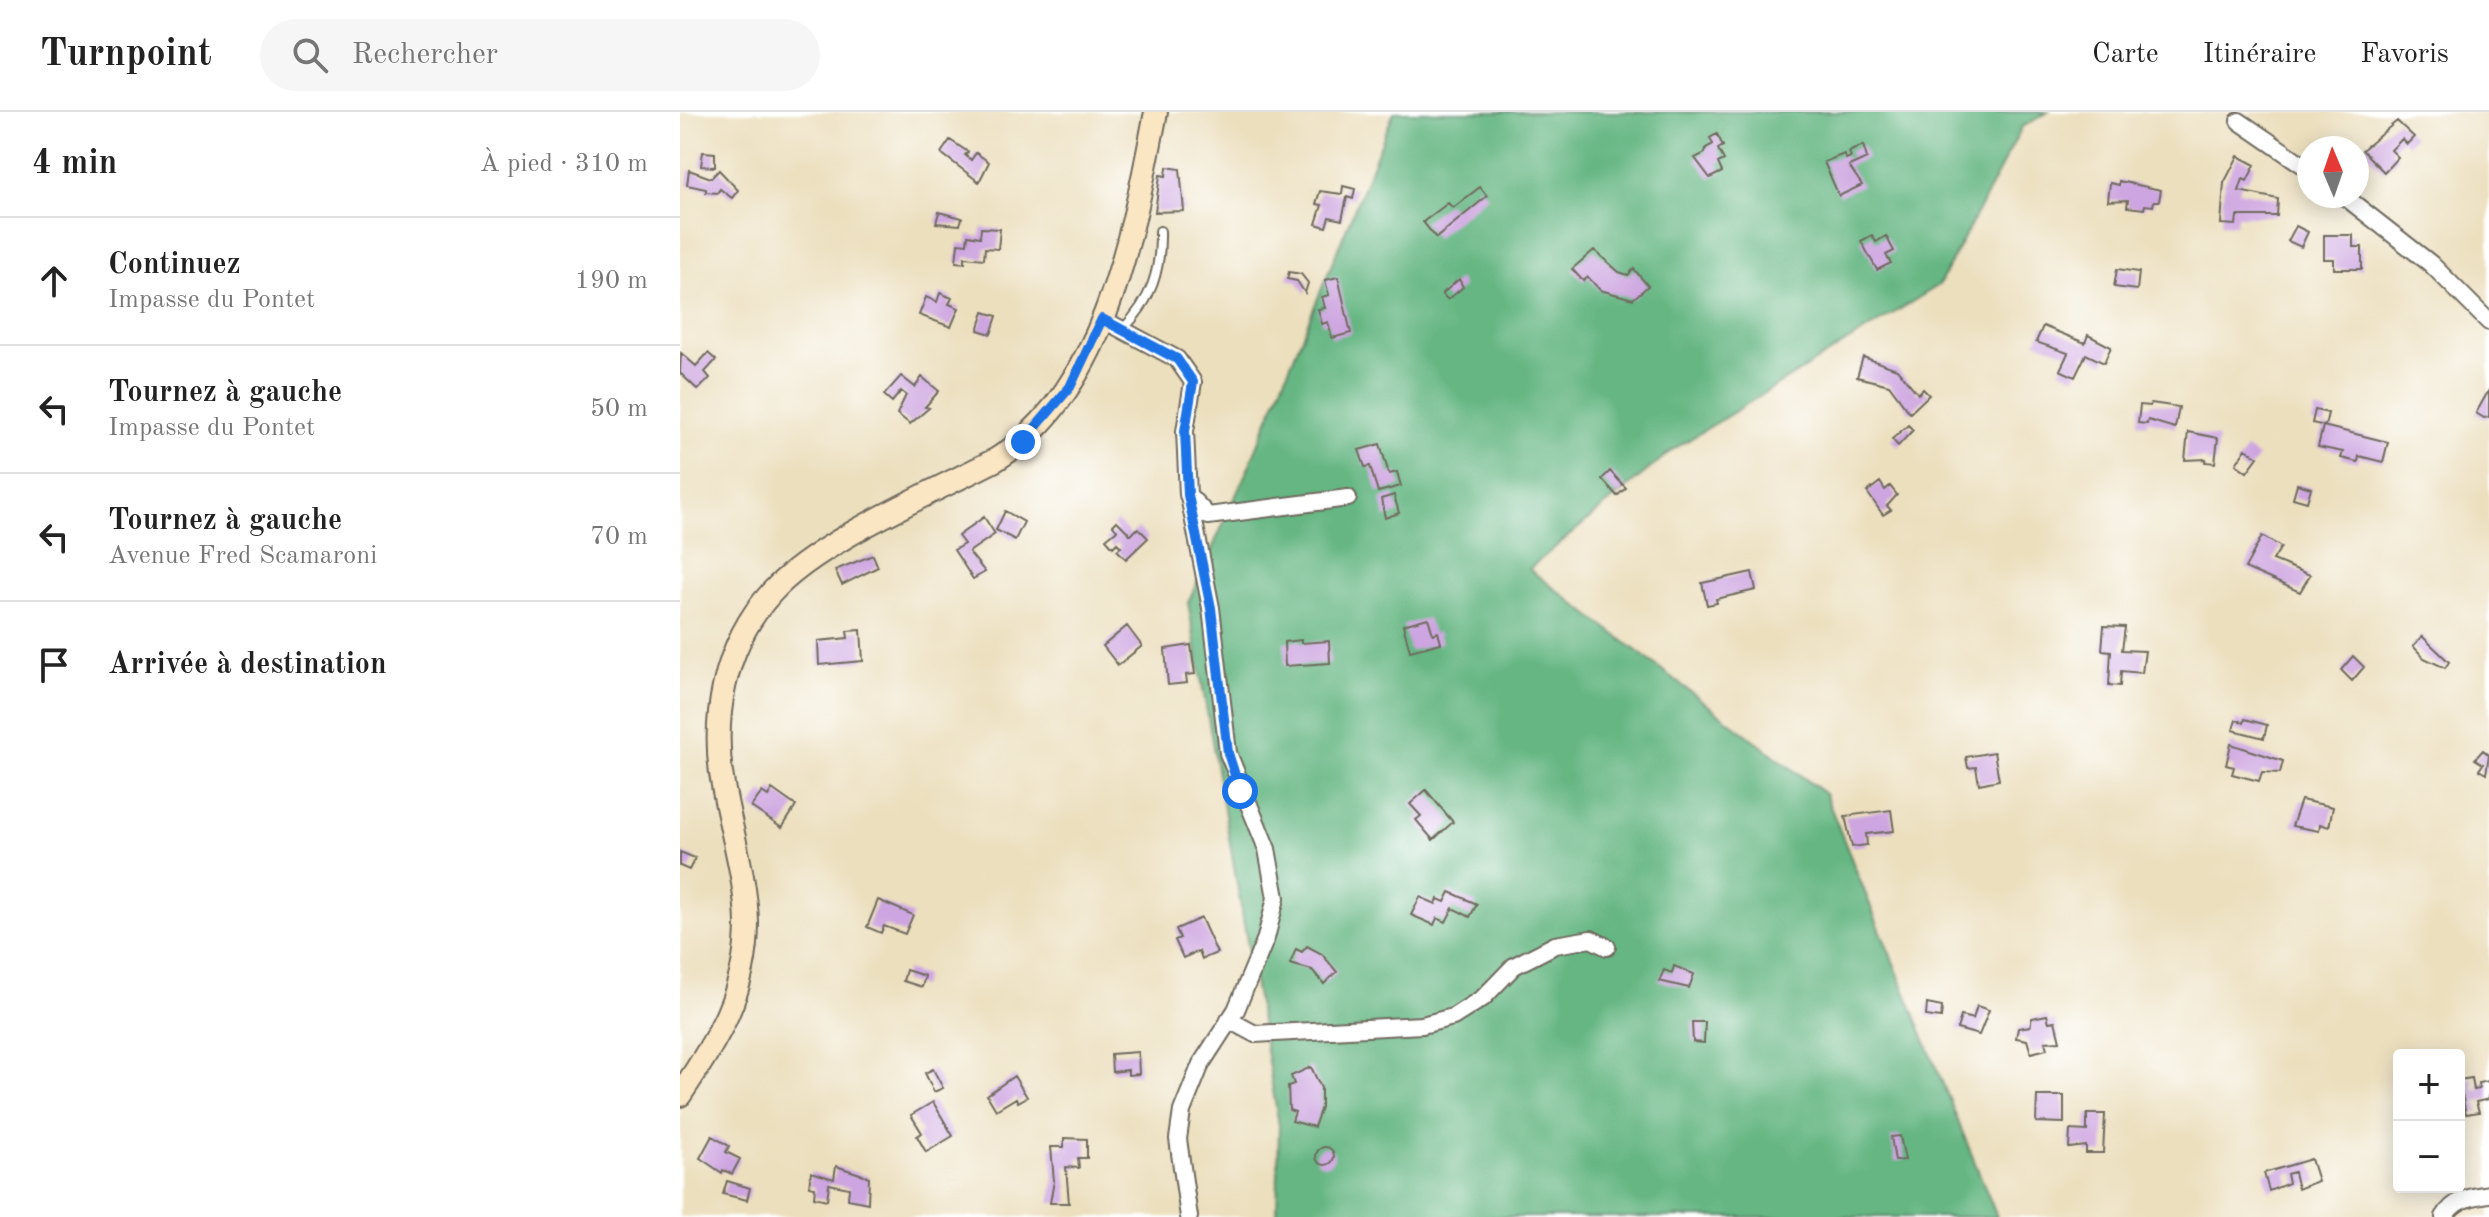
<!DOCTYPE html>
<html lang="fr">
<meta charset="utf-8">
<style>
body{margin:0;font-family:"Old Standard TT",serif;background:#f6f6f6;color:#222}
.controls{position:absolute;right:24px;bottom:24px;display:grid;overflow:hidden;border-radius:8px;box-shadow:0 4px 20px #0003}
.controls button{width:72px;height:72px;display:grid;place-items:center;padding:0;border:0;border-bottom:2px solid #e0e0e0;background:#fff;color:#222;font:40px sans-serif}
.compass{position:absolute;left:1617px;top:24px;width:72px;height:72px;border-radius:50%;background:#fff;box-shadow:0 4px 20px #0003;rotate:358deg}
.stop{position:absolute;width:24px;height:24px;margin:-18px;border:6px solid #1a73e8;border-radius:50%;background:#fff}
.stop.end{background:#1a73e8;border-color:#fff;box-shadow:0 2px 8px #0008}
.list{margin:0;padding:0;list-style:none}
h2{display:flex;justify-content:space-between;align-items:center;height:104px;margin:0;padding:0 32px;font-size:34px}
h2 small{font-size:26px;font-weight:400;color:#767676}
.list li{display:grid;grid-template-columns:52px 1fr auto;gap:24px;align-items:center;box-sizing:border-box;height:128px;padding:0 32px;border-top:2px solid #e0e0e0}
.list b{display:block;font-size:30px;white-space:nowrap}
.list p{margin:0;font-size:26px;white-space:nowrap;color:#767676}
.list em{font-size:26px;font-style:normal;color:#767676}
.icon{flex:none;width:44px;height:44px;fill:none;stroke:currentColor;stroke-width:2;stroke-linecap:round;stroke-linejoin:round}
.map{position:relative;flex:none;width:1809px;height:1105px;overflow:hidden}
header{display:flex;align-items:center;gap:48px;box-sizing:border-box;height:112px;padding:0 40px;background:#fff;border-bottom:2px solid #e0e0e0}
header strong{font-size:38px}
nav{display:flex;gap:44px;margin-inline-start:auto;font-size:28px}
.search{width:560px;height:72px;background:#f6f6f6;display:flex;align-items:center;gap:20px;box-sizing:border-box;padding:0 28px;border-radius:44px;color:#767676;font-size:30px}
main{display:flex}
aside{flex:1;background:#fff}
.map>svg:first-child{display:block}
.forest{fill:#65b682;stroke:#487056;stroke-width:2}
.building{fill:#cda5e0}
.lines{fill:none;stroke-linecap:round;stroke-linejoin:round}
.service-casing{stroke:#6f6a5e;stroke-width:12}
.minor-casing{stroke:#6f6a5e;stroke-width:20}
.secondary-casing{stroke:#6f6a5e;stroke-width:26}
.service{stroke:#fff;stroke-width:8}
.minor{stroke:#fff;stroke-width:16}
.secondary{stroke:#fbe6c4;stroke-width:22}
.route{stroke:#1a73e8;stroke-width:10}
</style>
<header>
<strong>Turnpoint</strong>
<div class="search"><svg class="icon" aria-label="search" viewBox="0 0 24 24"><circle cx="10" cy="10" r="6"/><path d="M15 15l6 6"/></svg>Rechercher</div>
<nav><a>Carte</a><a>Itinéraire</a><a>Favoris</a></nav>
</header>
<main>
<aside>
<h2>4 min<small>À pied · 310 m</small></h2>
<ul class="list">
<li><svg class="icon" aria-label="ahead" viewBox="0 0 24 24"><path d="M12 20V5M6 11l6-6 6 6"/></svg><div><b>Continuez</b><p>Impasse du Pontet</p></div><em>190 m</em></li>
<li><svg class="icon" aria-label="left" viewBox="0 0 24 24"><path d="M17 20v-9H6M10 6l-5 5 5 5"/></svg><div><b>Tournez à gauche</b><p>Impasse du Pontet</p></div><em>50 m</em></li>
<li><svg class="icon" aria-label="left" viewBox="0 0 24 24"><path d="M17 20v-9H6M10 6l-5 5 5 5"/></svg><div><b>Tournez à gauche</b><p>Avenue Fred Scamaroni</p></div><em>70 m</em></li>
<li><svg class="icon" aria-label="arrive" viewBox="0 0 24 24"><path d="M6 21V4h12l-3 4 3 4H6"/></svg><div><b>Arrivée à destination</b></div></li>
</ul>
</aside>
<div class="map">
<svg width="1809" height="1105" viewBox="0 0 1809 1105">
<rect width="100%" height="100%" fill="#fff"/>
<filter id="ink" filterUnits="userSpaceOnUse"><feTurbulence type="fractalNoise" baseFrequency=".0125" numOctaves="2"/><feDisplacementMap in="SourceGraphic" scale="16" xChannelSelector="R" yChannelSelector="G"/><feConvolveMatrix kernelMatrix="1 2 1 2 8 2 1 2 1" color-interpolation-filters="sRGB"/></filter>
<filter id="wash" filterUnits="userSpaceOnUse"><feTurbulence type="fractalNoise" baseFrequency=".006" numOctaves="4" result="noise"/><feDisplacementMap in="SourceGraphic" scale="32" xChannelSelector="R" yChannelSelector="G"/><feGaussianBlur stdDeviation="1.8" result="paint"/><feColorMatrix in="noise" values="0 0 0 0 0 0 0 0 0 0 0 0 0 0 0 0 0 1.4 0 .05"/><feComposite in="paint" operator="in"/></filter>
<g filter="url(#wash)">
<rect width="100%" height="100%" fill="#ecdfbe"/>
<path class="forest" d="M 714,0 L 1368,0 L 1342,15 L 1259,173 L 991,339 L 849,457 L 1145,682 L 1317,1105 L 597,1105 L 599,1013 L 508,491 L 570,352 Z"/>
<g id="blocks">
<path class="building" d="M 1717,9 L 1734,25 L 1727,32 L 1722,27 L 1711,38 L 1718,45 L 1704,60 L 1682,38 Z
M 1037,22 L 1043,34 L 1038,37 L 1044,48 L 1038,51 L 1042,60 L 1030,66 L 1015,46 L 1025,41 L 1026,36 L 1033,32 L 1030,26 Z
M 270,28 L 288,40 L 285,43 L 291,48 L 296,41 L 309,50 L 299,70 L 261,41 Z
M 1183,33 L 1187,46 L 1169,54 L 1182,73 L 1159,84 L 1144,50 L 1164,42 L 1166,47 L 1171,45 L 1169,40 Z
M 23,40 L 35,41 L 35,55 L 21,54 Z
M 1558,44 L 1575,53 L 1567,69 L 1563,67 L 1559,79 L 1598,87 L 1597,104 L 1557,104 L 1556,113 L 1541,112 L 1544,71 Z
M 487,55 L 500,57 L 504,99 L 475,100 L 480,63 L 486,64 Z
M 9,58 L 31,66 L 39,58 L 58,78 L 52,86 L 40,77 L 37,81 L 26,80 L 26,77 L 7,73 Z
M 1439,69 L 1481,78 L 1479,89 L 1474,89 L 1473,94 L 1465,93 L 1464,97 L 1447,95 L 1448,88 L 1428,89 L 1430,71 L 1439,73 Z
M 663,74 L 675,77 L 673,87 L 667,85 L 662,108 L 649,105 L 646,115 L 636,112 L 642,93 L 636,92 L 640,79 L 662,82 Z
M 800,75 L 807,84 L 756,126 L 743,110 L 768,91 L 773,96 Z
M 259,100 L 282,106 L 280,113 L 256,111 Z
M 1616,114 L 1628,120 L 1621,135 L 1608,129 Z
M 301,116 L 320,117 L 318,137 L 305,136 L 304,147 L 285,145 L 285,151 L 276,150 L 278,131 L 287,132 L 288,123 L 300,125 Z
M 1192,123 L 1196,130 L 1206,124 L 1214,139 L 1206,143 L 1211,151 L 1197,158 L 1181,129 Z
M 1644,123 L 1673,123 L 1673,135 L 1682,135 L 1682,157 L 1654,157 L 1654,147 L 1644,147 Z
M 914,138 L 939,160 L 948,163 L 954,157 L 968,174 L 953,187 L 920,178 L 908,165 L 903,169 L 892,157 Z
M 1437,157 L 1459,160 L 1457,178 L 1434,175 Z
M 609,160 L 621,162 L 628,171 L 625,181 L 617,169 L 607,167 Z
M 658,165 L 671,221 L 652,226 L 648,210 L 642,212 L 638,197 L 645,196 L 642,185 L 649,183 L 645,168 Z
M 779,167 L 783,175 L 768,188 L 762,182 Z
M 260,181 L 272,186 L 269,192 L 279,196 L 271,215 L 239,203 L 246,185 L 257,190 Z
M 304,200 L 317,204 L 311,222 L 298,218 Z
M 1363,214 L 1405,231 L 1408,223 L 1431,235 L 1424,251 L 1406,242 L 1395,265 L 1380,258 L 1388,241 L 1356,230 Z
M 1,241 L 16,254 L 28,241 L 36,248 L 25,260 L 30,266 L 18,278 L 0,261 Z
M 1183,245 L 1217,257 L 1238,282 L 1243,277 L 1249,283 L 1230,301 L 1209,273 L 1177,265 Z
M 221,264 L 235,275 L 242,265 L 259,279 L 245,295 L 249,296 L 230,312 L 217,302 L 226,283 L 221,279 L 212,290 L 204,283 Z
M 1809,278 L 1809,305 L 1804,306 L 1796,301 Z
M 1471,291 L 1499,295 L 1495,316 L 1468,308 L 1467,312 L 1458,311 L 1460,293 L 1470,294 Z
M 1635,298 L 1648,301 L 1645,314 L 1632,311 Z
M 1228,313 L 1233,318 L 1218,334 L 1212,327 Z
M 1643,314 L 1708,330 L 1703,350 L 1679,344 L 1678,350 L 1661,346 L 1663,340 L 1638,335 Z
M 1508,320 L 1538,326 L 1535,351 L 1525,350 L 1526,347 L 1505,348 Z
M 700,332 L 709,362 L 717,360 L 721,374 L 698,380 L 690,354 L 685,355 L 679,338 Z
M 1566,337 L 1578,345 L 1567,360 L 1556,352 Z
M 930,359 L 946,376 L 937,384 L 922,367 Z
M 1200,370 L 1205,378 L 1210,374 L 1217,383 L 1207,394 L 1211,398 L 1203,403 L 1187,380 Z
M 1617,372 L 1631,376 L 1627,390 L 1613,386 Z
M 714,383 L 719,401 L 705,406 L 701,387 Z
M 325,399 L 344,410 L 335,428 L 316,418 Z
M 304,405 L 315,422 L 289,440 L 305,460 L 293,467 L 274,438 L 284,432 L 278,424 Z
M 437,409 L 451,423 L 458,416 L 468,426 L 446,447 L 437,438 L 441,435 L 437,431 L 433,435 L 426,427 L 437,418 L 433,413 Z
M 1582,424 L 1601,435 L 1593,448 L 1630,463 L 1620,480 L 1565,456 Z
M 193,443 L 198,455 L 162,473 L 155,458 Z
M 1072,460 L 1076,478 L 1036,487 L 1037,491 L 1027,493 L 1022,471 Z
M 748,506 L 753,522 L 758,520 L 761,531 L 730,539 L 723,513 Z
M 447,514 L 462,534 L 438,553 L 423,534 Z
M 1424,514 L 1445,515 L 1442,538 L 1465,539 L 1462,561 L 1441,559 L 1440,574 L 1429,573 L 1431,539 L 1422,538 Z
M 181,518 L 183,549 L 139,553 L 138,529 L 168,526 L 167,519 Z
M 1742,524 L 1769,550 L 1765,556 L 1744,546 L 1733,534 Z
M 621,528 L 621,531 L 649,529 L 650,551 L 605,554 L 604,530 Z
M 511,533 L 515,562 L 506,563 L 507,571 L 488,573 L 485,537 Z
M 1673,544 L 1684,555 L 1672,569 L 1661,558 Z
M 1565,607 L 1587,613 L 1584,626 L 1553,618 L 1556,608 L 1564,610 Z
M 1551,632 L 1603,649 L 1600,661 L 1582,660 L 1579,669 L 1552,662 L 1554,655 L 1546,653 Z
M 1803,638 L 1809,643 L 1806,662 L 1799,658 L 1803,652 L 1795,647 Z
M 1314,640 L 1319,668 L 1299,672 L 1296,655 L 1288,656 L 1286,645 Z
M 92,677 L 116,694 L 102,716 L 71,695 L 82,680 L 88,684 Z
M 746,678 L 773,710 L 753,728 L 736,708 L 741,704 L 730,692 Z
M 1621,688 L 1653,695 L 1649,715 L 1640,712 L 1639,719 L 1612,714 Z
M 1211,698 L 1214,719 L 1186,722 L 1187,733 L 1172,735 L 1165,704 Z
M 0,740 L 15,746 L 9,758 L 0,754 Z
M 770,780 L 797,792 L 790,805 L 773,796 L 766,810 L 757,806 L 754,813 L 731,803 L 740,785 L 756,792 L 758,787 L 765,790 Z
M 198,788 L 233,803 L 225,822 L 204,814 L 201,821 L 187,815 Z
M 521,806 L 537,841 L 522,847 L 519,839 L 503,846 L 495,828 L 500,826 L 496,817 Z
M 627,834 L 642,842 L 657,860 L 644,872 L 632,858 L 610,852 L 616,837 L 622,840 Z
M 994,854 L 1014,862 L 1009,876 L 979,869 L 984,858 L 992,861 Z
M 226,858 L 245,864 L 242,875 L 223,869 Z
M 1247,892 L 1262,895 L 1261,906 L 1246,904 Z
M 1297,894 L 1309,898 L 1299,923 L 1277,917 L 1281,904 L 1293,907 Z
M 1367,903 L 1369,910 L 1375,909 L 1380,929 L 1365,930 L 1367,937 L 1351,941 L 1347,928 L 1336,926 L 1338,916 L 1350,914 L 1352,906 Z
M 1012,910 L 1025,910 L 1024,931 L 1013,930 Z
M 458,940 L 459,962 L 448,963 L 448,958 L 432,960 L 431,942 Z
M 631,955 L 641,976 L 641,995 L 634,1015 L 612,1009 L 615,1000 L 609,998 L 608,974 L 614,972 L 611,964 Z
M 253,957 L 263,976 L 254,980 L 245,961 Z
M 334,964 L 347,985 L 338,990 L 336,986 L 316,998 L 307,983 Z
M 1792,966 L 1794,978 L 1799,977 L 1798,971 L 1809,969 L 1809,987 L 1796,990 L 1799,1000 L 1786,1002 L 1779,968 Z
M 1357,984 L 1384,984 L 1384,1011 L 1356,1010 Z
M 253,990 L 273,1024 L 246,1040 L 237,1024 L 242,1021 L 231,1003 Z
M 1407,1002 L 1425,1002 L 1423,1041 L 1406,1041 L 1406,1034 L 1389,1036 L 1390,1018 L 1407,1019 Z
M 32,1024 L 49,1034 L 46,1040 L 60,1047 L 52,1062 L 43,1058 L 42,1061 L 20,1046 Z
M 1220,1024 L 1225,1048 L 1215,1049 L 1211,1025 Z
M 384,1026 L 407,1027 L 407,1046 L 398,1046 L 399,1056 L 386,1055 L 389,1091 L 370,1091 L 374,1069 L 371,1035 L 384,1035 Z
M636 1044a9 9 0 1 1 18 0a9 9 0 1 1-18 0Z
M 1631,1047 L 1638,1069 L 1618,1077 L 1614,1060 L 1607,1062 L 1609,1071 L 1589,1079 L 1584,1061 Z
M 156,1054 L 189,1065 L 188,1091 L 168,1087 L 169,1076 L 149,1072 L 147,1088 L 134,1085 L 135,1075 L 129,1074 L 131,1060 L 154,1067 Z
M 47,1069 L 70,1076 L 67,1088 L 43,1082 Z"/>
</g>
</g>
<g filter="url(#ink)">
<use href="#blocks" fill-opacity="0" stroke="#6f6a5e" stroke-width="2"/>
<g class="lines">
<g class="service-casing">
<path id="service" d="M 443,217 C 471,189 481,159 480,119"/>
</g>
<g class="minor-casing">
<path id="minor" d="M 1559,9 L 1629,57
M 1664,84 L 1751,152 L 1809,210
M 422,207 L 497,247 L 513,270 L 505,319 L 508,383 L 528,404 L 668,386
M 549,908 L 575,922 L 742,913 L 773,905 L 803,886 L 834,854 L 875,833 L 911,827 L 927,835
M 509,1105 L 498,1027 L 502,999 L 521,952 L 556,898 L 586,826 L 596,786 L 587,737 L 548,641 L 531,496 L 509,384
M 1764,1105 C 1775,1087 1789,1085 1809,1082"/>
</g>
<g class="secondary-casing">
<path id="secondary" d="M 0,983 C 37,928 67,880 67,811 C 66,767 52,722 44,679 C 30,610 43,533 92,480 C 138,429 254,380 317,347 C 426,279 453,118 476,0"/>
</g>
<use href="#service" class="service"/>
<use href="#minor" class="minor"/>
<use href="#secondary" class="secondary"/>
</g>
</g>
<g class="lines" filter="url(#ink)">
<path class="route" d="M 343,330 L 390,275 L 422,207 L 497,247 L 513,270 L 505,319 L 508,383 L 531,496 L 548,641 L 560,679"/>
</g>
</svg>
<div class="controls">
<button>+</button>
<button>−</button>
</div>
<svg class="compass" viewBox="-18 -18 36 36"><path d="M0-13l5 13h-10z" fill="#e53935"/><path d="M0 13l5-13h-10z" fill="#767676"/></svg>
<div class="stop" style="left:560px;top:679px"></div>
<div class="stop end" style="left:343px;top:330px"></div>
</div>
</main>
